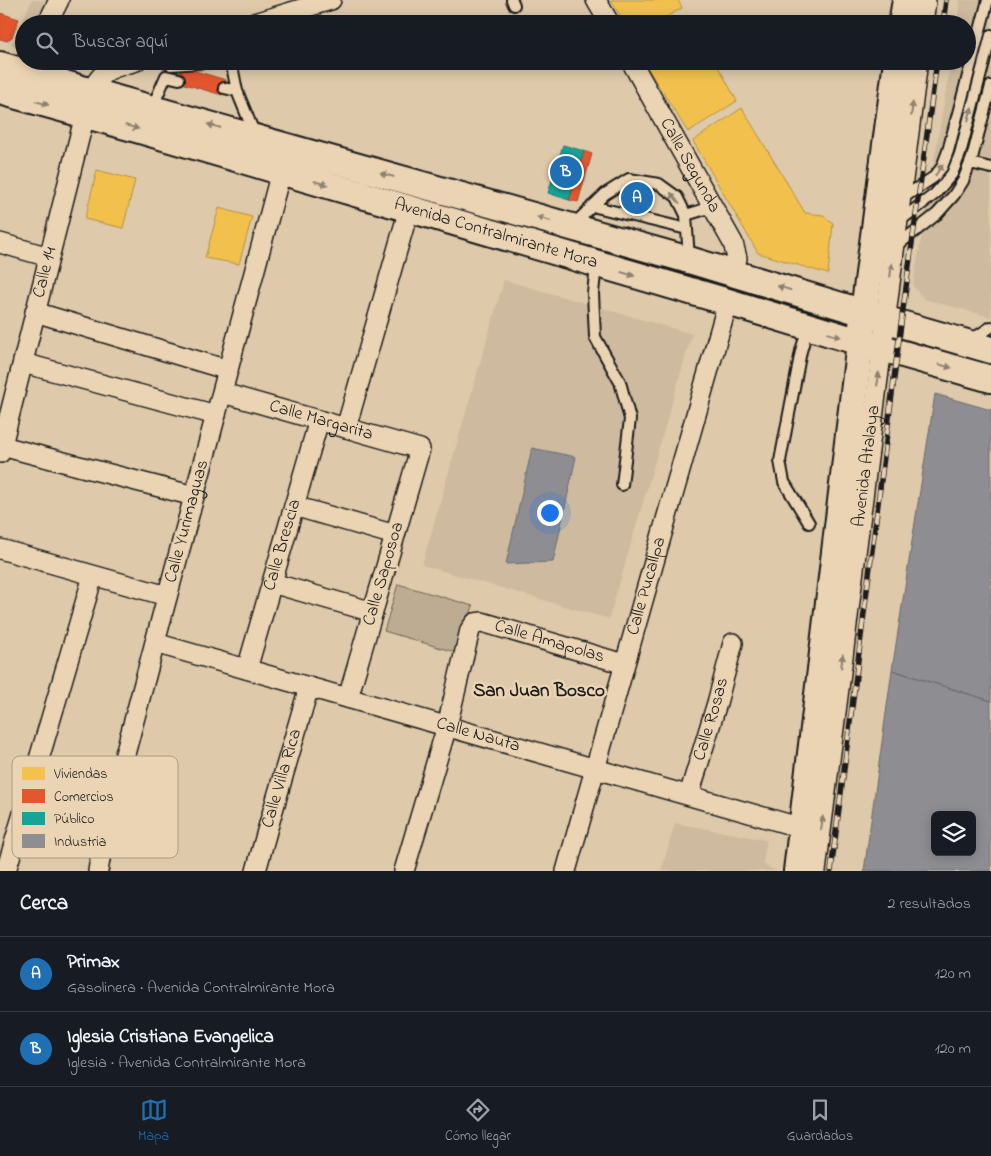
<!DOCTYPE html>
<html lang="es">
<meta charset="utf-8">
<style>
body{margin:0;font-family:"Indie Flower",sans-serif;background:#242831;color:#f1f3f6}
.controls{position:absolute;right:15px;bottom:15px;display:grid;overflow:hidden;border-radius:8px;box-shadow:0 2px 12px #0003}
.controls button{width:45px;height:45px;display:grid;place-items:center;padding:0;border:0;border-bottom:1px solid #363941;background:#171b24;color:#f1f3f6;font:25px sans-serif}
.you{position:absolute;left:549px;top:512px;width:18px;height:18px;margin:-12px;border:4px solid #fff;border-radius:50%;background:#1a73e8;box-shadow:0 0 0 8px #1a73e833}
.badge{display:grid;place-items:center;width:32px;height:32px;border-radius:50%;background:#1f6fb2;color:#fff;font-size:16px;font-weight:700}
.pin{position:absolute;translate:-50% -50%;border:2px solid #fff;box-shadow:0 1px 5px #0006}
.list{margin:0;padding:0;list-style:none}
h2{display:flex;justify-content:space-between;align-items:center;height:65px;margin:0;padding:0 20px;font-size:21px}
h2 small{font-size:16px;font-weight:400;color:#9ea1a6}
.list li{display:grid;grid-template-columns:32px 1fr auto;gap:15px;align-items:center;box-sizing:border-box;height:75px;padding:0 20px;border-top:1px solid #363941}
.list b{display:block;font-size:19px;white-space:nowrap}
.list p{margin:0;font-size:16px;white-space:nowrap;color:#9ea1a6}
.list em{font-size:16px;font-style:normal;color:#9ea1a6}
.icon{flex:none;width:28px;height:28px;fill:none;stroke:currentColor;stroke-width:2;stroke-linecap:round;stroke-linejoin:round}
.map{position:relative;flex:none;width:991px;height:871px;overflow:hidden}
.search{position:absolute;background:#171b24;box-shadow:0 2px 12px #0003;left:15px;right:15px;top:15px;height:55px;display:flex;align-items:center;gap:12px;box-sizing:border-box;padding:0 18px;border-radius:28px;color:#9ea1a6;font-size:19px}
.sheet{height:215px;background:#171b24}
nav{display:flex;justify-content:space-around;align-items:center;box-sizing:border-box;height:70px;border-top:1px solid #363941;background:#171b24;font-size:14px;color:#9ea1a6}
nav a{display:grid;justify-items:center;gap:2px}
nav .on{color:#1f6fb2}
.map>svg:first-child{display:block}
.built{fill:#ceba9e}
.green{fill:#bdac92;stroke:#6c6457}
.homes{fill:#f2c14e;stroke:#b2903f}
.shops{fill:#e4572e;stroke:#a84529}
.public{fill:#17a398;stroke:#187a73}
.industry{fill:#8d8d92;stroke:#6b6b6f;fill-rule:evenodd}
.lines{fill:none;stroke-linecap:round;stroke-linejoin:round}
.lane-casing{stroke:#1c1c1c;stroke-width:14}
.street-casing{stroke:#1c1c1c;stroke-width:22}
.secondary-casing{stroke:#1c1c1c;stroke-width:30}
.lane{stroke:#ead4b3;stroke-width:10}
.street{stroke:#ead4b3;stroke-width:19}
.secondary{stroke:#ead4b3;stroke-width:26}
.rail-casing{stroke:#1c1c1c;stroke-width:5.5}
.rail{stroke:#ead4b3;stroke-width:4;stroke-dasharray:11;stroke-linecap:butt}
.oneway{fill:#8d816f}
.labels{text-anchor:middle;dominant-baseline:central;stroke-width:5;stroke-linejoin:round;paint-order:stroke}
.street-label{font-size:18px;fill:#1c1c1c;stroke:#ead4b3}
.neighbourhood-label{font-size:19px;font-weight:bold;fill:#1c1c1c;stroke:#ead4b3}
.key{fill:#ead4b3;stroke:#ac9d86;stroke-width:1}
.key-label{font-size:14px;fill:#1c1c1c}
</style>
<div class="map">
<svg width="991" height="871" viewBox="0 0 991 871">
<rect width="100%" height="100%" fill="#dec9aa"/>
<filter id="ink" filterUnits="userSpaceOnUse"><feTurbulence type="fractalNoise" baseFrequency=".02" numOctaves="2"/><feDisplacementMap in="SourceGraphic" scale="10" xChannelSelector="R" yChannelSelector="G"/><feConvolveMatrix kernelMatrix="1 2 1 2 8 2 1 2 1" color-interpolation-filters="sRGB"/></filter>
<g filter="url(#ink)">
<path class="built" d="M 32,0 L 70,0 L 59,24 L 24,24 L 24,50 L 11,44 Z
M 960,0 L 991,0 L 991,317 L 924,299 L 913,286 L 951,61 L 967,61 L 967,24 L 957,24 Z
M 504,280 L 692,334 L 609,619 L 422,565 Z
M 675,823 L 766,840 L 763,864 L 775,871 L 661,871 Z"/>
<path class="green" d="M 398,584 L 473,606 L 458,653 L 384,631 Z"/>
<path class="homes" d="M 611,0 L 678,0 L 682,8 L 663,19 L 668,24 L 625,24 Z
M 199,61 L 222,61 L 222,69 L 199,70 Z
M 643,61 L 715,61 L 737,101 L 688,132 Z
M 742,108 L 805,213 L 823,215 L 833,223 L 828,274 L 758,253 L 693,141 Z
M 97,170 L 135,180 L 123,228 L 85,219 Z
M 219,208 L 252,217 L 239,264 L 205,258 Z"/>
<path class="shops" d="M 0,13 L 19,19 L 12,37 L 7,41 L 0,39 Z
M 182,67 L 226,80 L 222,95 L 178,82 Z
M 584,151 L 592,154 L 578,202 L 569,200 Z
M 629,180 L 654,189 L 644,215 L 620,206 Z"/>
<path class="public" d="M 563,145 L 584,151 L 569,200 L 548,193 Z"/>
<path class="industry" d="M 935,394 L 991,410 L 991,701 L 892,670 Z
M 532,448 L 576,457 L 553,562 L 506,564 Z
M 892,670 L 991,701 L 991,871 L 864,871 ZM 935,815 L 972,815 L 972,852 L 935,852 Z"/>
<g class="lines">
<g class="lane-casing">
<path id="lane" d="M 512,0 L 514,5
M 222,61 L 223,61
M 231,61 L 237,91
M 171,65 L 199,63
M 224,88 L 237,91 L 255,135
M 152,108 L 166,76 L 179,79
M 970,163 L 991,168
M 901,199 L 934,177 L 942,167 L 948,151 L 988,0
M 592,206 L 687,229
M 686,215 L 712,207
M 898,222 L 935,194 L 952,174 L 960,154 L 991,35
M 573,225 L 605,194 L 629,179 L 659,184 L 677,197 L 686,215 L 689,259
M 895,247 L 937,214 L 954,195 L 963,181 L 972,158 L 991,86
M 596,265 L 593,293 L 595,337 L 620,382 L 630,419 L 622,485
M 808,327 L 801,351 L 780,461 L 784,482 L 809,523
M 971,340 L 991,327"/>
</g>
<g class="street-casing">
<g id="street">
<path d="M 596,0 L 610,24"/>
<path d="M 47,24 L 59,0"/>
<path d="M 251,24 L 331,0"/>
<path d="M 923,24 L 926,0"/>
<path id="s1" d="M 631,61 L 733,243 L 737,258 L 734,273"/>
<path d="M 0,243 L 49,257"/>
<path d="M 35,312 L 228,370"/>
<path d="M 23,363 L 216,415"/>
<path id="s2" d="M 223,393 L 420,449 L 348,698"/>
<path d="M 346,428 L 409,209"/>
<path d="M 2,446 L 194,496"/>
<path id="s3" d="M 0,453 L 85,115 C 90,98 93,79 109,70 C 117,66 127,64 136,61"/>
<path d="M 294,506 L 395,535"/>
<path d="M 0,549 L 167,596"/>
<path d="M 272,583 L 373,612"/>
<path id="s4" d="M 155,643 L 802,828"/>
<path id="s5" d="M 247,669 L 319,420"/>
<path id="s6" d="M 689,795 L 717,703 L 733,643"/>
<path d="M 6,871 L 93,576"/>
<path id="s7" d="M 98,871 L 106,825 L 281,172"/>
<path id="s8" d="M 256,871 L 267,831 L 309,687"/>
<path id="s9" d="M 404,871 L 447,726 L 470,630 L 475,623 L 482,622 L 624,664"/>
<path id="s10" d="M 566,871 L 728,302"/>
<path id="s11" d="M 816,871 L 918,61"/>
</g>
</g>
<g class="secondary-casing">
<g id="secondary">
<path d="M 902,24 L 906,0"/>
<path d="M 0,65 L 92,92 L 689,260 L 901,324 L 991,350"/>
<path id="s12" d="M 0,91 L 133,128 L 728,302 L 843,337 L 991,379"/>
<path d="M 797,871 L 860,342 L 897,61"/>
</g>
</g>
<use href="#lane" class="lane"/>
<use href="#street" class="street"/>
<use href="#secondary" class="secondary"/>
<g class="rail-casing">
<path id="rail" d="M 943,24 L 946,0
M 831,871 L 901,324 L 937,61"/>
</g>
<use href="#rail" class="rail"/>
</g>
<defs><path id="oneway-solid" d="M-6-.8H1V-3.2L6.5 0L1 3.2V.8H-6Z" transform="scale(1.25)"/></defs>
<g class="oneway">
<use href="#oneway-solid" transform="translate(42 103) rotate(16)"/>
<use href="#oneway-solid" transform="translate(912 109) rotate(-83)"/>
<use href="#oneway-solid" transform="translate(970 114) rotate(-75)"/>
<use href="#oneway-solid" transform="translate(214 126) rotate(-164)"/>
<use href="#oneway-solid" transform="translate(132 127) rotate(16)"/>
<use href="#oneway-solid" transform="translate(939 170) rotate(-56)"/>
<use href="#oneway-solid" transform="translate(387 175) rotate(-164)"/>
<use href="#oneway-solid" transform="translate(321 183) rotate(16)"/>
<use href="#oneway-solid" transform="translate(675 198) rotate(-131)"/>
<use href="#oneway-solid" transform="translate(544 219) rotate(-164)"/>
<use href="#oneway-solid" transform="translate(891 270) rotate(-83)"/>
<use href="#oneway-solid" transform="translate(628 274) rotate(16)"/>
<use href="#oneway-solid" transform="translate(784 288) rotate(-163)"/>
<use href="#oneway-solid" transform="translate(834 335) rotate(16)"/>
<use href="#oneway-solid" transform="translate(945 366) rotate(16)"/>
<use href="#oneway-solid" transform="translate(878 379) rotate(-83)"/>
<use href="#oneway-solid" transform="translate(842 661) rotate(-83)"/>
<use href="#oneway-solid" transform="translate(822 823) rotate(-83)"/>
</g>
</g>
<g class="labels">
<g class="street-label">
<text stroke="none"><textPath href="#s1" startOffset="120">Calle Segunda</textPath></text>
<text stroke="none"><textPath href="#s12" startOffset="516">Avenida Contralmirante Mora</textPath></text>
<text stroke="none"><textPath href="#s3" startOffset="186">Calle 14</textPath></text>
<text stroke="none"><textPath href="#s2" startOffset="102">Calle Margarita</textPath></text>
<text stroke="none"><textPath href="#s11" startOffset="408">Avenida Atalaya</textPath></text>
<text stroke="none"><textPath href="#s7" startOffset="361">Calle Yurimaguas</textPath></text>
<text stroke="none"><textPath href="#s5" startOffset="129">Calle Brescia</textPath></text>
<text transform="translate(384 574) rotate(-74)">Calle Saposoa</text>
<text stroke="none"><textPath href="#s10" startOffset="296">Calle Pucallpa</textPath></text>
<text stroke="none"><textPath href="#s9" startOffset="336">Calle Amapolas</textPath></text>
<text stroke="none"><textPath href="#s6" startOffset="79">Calle Rosas</textPath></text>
<text stroke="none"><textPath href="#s4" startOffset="336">Calle Nauta</textPath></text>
<text stroke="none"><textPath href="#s8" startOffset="96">Calle Villa Rica</textPath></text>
</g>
<g class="neighbourhood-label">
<text x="539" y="691">San Juan Bosco</text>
</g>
</g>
<rect x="12" y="756" width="166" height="102" rx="8" class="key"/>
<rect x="22" y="767" width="23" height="13" fill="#f2c14e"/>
<rect x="22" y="789" width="23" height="14" fill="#e4572e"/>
<rect x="22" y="812" width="23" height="13" fill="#17a398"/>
<rect x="22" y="834" width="23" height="14" fill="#8d8d92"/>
<g class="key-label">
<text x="54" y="778">Viviendas</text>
<text x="54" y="801">Comercios</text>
<text x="54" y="823">Público</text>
<text x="54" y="846">Industria</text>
</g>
</svg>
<div class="controls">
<button><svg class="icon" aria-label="layers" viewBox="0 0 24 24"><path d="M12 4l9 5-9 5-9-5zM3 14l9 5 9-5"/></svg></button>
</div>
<div class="you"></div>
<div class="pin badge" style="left:637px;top:198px">A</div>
<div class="pin badge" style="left:566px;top:172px">B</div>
<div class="search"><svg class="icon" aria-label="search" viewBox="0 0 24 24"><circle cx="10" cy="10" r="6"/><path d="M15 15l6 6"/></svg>Buscar aquí</div>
</div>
<section class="sheet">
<h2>Cerca<small>2 resultados</small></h2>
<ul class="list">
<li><span class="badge">A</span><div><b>Primax</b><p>Gasolinera · Avenida Contralmirante Mora</p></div><em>120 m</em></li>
<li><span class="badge">B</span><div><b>Iglesia Cristiana Evangelica</b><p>Iglesia · Avenida Contralmirante Mora</p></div><em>120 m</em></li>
</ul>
</section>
<nav>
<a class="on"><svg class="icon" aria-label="map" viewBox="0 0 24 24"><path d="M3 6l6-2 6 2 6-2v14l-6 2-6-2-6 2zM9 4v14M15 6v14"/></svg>Mapa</a>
<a><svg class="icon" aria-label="directions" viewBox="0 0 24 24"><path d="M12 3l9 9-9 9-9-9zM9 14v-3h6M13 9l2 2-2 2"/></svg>Cómo llegar</a>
<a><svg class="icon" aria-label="saved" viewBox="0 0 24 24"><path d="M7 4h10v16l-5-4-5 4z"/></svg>Guardados</a>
</nav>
